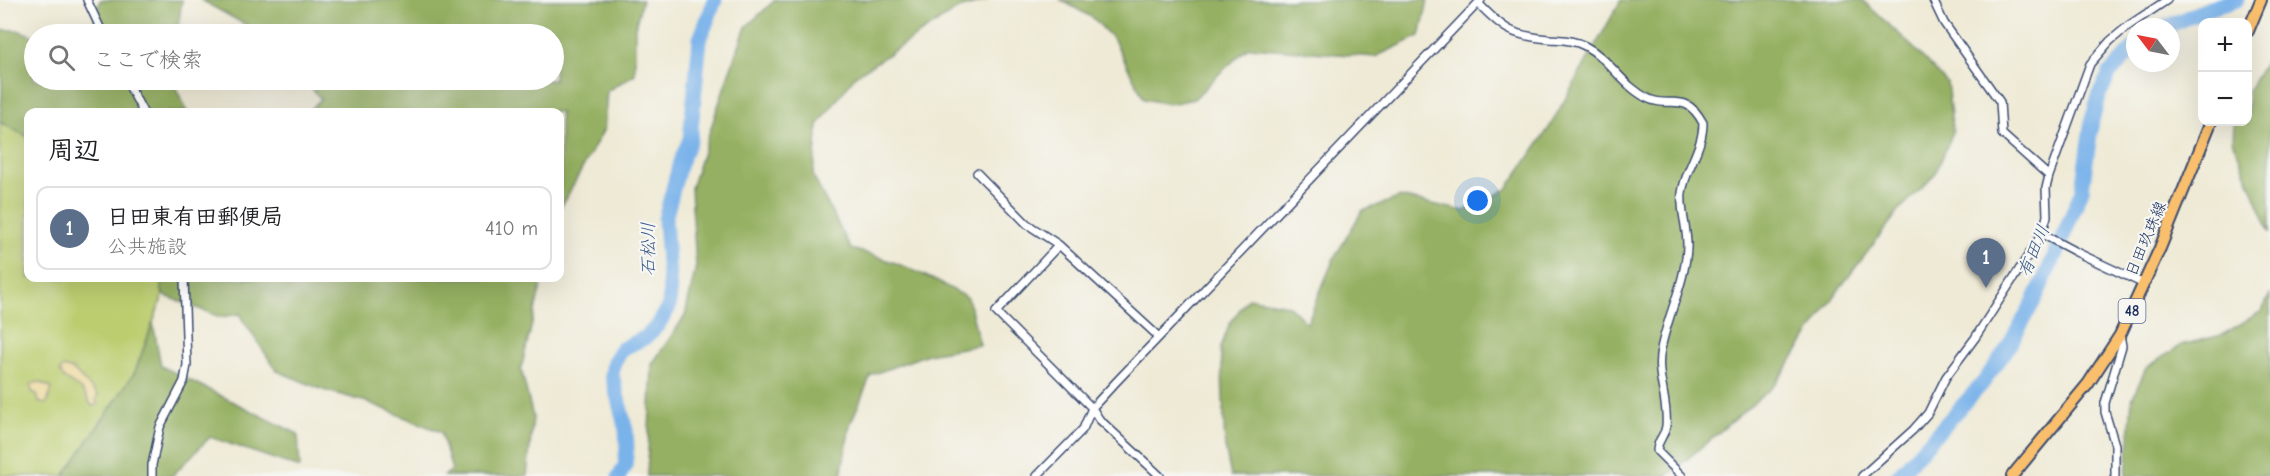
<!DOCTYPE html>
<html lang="ja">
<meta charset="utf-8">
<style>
body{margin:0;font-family:"Comic Neue","Klee One",sans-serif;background:#f2f2f2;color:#202124}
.controls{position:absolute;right:18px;top:18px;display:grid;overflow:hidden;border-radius:12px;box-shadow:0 6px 24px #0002}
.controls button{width:54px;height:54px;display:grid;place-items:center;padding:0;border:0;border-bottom:2px solid #e0e0e0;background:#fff;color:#202124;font:30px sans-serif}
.compass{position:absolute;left:2126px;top:18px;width:54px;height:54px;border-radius:50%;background:#fff;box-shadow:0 6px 24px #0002;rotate:302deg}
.you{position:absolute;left:1478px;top:201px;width:21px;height:21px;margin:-15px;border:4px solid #fff;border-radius:50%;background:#1a73e8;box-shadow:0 0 0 9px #1a73e833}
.badge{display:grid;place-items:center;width:39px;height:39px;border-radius:50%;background:#0b8043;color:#fff;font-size:20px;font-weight:700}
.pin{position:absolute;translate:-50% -50px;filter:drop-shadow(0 2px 3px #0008)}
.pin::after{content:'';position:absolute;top:32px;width:21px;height:18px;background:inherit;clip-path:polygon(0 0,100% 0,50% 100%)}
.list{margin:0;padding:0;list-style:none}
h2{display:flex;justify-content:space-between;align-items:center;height:78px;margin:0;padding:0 24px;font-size:26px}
h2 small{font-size:20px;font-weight:400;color:#757577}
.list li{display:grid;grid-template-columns:39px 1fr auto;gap:18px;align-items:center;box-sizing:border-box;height:84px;margin:0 12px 12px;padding:0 12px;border:2px solid #e0e0e0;border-radius:12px}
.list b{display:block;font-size:22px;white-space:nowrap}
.list p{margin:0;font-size:20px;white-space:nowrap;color:#757577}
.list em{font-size:20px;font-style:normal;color:#757577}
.icon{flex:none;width:33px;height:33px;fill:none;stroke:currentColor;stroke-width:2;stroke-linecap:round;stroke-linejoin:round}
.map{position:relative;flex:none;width:2270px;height:476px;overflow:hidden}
.search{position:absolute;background:#fff;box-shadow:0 6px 24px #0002;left:24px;top:24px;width:540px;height:66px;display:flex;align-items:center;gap:15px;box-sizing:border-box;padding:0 21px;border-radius:33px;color:#757577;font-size:22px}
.panel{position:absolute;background:#fff;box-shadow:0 6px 24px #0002;left:24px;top:108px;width:540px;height:174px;border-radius:12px}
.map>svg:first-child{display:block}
.green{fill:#bccd6f;stroke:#6c7e66;stroke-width:1.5}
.forest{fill:#95b062;stroke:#587060;stroke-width:1.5}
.sand{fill:#eeda9e;stroke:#84847e;stroke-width:1.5}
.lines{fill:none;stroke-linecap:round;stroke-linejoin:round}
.river{stroke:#7ab3ea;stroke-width:15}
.street-casing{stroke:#3b4b70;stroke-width:10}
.primary-casing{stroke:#3b4b70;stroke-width:14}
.street{stroke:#fff;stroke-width:7}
.primary{stroke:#f9bf6d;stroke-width:10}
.labels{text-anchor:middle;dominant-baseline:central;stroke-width:4.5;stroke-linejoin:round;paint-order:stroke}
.shield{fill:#f6f6f2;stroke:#5d6b8a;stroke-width:1.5}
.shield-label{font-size:15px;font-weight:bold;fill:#1b2f5e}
.street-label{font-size:16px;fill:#1b2f5e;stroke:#f6f6f2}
.water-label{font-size:18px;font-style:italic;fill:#385788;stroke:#f6f6f2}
</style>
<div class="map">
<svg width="2270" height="476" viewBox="0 0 2270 476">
<rect width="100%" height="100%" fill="#f6f6f2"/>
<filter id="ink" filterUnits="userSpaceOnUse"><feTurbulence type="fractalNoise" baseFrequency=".0167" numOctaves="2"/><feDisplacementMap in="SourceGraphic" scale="12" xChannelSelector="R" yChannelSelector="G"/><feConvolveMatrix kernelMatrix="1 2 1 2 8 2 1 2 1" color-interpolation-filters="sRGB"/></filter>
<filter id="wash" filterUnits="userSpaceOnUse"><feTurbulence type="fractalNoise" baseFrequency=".008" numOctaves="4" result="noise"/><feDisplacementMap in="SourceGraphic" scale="24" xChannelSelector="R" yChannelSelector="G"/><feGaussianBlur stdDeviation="1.35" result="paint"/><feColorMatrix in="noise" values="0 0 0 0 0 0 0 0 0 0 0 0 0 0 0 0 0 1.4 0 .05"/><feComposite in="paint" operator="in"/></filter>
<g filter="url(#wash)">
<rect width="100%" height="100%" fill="#efead6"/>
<path class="green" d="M 0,122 L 28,137 L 28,278 L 160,278 L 163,295 L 135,372 L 64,476 L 0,476 Z"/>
<path class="forest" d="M 100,0 L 182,0 L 177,34 L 91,34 Z
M 201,0 L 642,0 L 635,28 L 635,74 L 607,91 L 604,129 L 560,209 L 560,112 L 307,112 L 321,99 L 304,80 L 554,80 L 554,34 L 262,34 Z
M 775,0 L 987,0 L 956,10 L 855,76 L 818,125 L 813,176 L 851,249 C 894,260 929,276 968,298 L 980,345 L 928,354 L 871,375 L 850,425 L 841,476 L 647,476 L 652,364 L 685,316 L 696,266 L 691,188 L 728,76 L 746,27 Z
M 1061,0 L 1428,0 L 1420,36 L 1375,57 L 1249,47 L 1219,74 L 1194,99 L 1169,104 L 1144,99 L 1114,40 L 1093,18 Z
M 1621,0 L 1862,0 L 1908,42 L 1947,83 L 1953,132 L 1935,175 L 1901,208 L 1840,288 L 1775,385 L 1667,476 L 1231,476 L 1225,447 L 1221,347 L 1230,323 L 1248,298 L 1288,305 L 1307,323 L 1334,258 L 1362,211 L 1401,197 L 1464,211 L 1507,189 L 1549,128 Z
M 0,30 L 17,30 L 34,36 L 34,80 L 175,80 L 176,88 L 187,112 L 28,112 L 28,137 L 0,122 L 2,93 Z
M 2270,55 L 2270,233 L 2233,141 L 2234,122 L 2248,122 L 2248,91 Z
M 160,278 L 543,278 L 521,369 L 533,417 L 527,476 L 444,476 L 452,470 L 441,432 L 367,402 L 323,390 L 277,371 L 242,319 L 241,314 L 220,317 L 163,295 Z
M 2270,294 L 2270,476 L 2126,476 L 2132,399 L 2146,368 L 2181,345 L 2222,335 L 2262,311 Z
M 153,323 L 161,366 L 298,434 L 300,468 L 210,437 L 172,476 L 64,476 L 135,372 Z"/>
<path class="sand" d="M 63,367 L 73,370 L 98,395 L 96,400 L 98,404 L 92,406 L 82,390 L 64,378 L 60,371 Z
M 39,382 L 52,388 L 47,403 L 44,404 L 39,402 L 37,394 L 32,392 L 31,384 Z"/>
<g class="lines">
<path class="river" d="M 2166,27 L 2204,10 L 2237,0
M 619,476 L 625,466 L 627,447 L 626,430 L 612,375 L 614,362 L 622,349 L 646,337 L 658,325 L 669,307 L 670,292 L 665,219 L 680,163 L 690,139 L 700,39 L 715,0
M 1898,476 L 1982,384 L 2007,349 L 2034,301 L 2057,251 L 2082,190 L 2092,120 L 2100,93 L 2110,73 L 2135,47"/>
</g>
</g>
<g filter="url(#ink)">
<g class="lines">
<g class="street-casing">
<path id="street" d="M 87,0 L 103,34
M 1933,0 L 1944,23 L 2000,102 L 2002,134 L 2049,176
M 1478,3 C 1503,29 1512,36 1549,39 C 1562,40 1574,40 1585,46 C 1610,59 1623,87 1649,99 C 1671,109 1685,90 1703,123 C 1703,149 1685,169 1682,193 C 1680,211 1688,230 1687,248 C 1685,283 1668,314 1661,349 C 1655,375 1669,400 1666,426 C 1665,437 1658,437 1657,451 L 1682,476
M 126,80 L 143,112
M 977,173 L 1027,224 L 1059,245 L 1159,337
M 2042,234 L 2076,252 L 2144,284
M 1059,245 L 996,312 L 1092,408 L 1099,419 L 1160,476
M 152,476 L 152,465 L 160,427 L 184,381 L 187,365 L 184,278
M 1037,476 L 1083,429 L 1092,408 L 1116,382 L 1481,0
M 1862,476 L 1913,430 L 1928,413 L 1946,377 L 1975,338 L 2042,234 L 2047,216 L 2046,188 L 2049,176 L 2090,64 L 2110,41 L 2128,26 L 2167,0
M 2115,476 L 2115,445 L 2105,412 L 2105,403 L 2122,346 L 2120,335"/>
</g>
<g class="primary-casing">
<path id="primary" d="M 2248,31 L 2261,0
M 2012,476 L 2088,384 L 2120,335 L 2160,248 L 2211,122"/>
</g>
<use href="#street" class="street"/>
<use href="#primary" class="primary"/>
</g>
</g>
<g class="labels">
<rect class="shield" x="2118.5" y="299" width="27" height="24" rx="4.5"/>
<g class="shield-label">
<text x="2132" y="311">48</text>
</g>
<g class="street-label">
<text transform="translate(2146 239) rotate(-67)">日田玖珠線</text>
</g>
<g class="water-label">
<text transform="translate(648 249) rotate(-90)">石松川</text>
<text transform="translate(2034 251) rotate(-67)">有田川</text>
</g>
</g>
</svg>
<div class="controls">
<button>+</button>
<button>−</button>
</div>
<svg class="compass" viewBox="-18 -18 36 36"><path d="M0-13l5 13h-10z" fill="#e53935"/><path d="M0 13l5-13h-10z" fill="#757577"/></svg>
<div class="you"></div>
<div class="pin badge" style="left:1986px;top:288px;background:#5c6f8a">1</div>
<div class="search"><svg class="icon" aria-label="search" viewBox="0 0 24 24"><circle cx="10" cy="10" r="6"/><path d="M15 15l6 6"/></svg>ここで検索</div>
<section class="panel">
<h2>周辺<small></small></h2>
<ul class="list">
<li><span class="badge" style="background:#5c6f8a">1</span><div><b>日田東有田郵便局</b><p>公共施設</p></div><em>410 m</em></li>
</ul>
</section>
</div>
